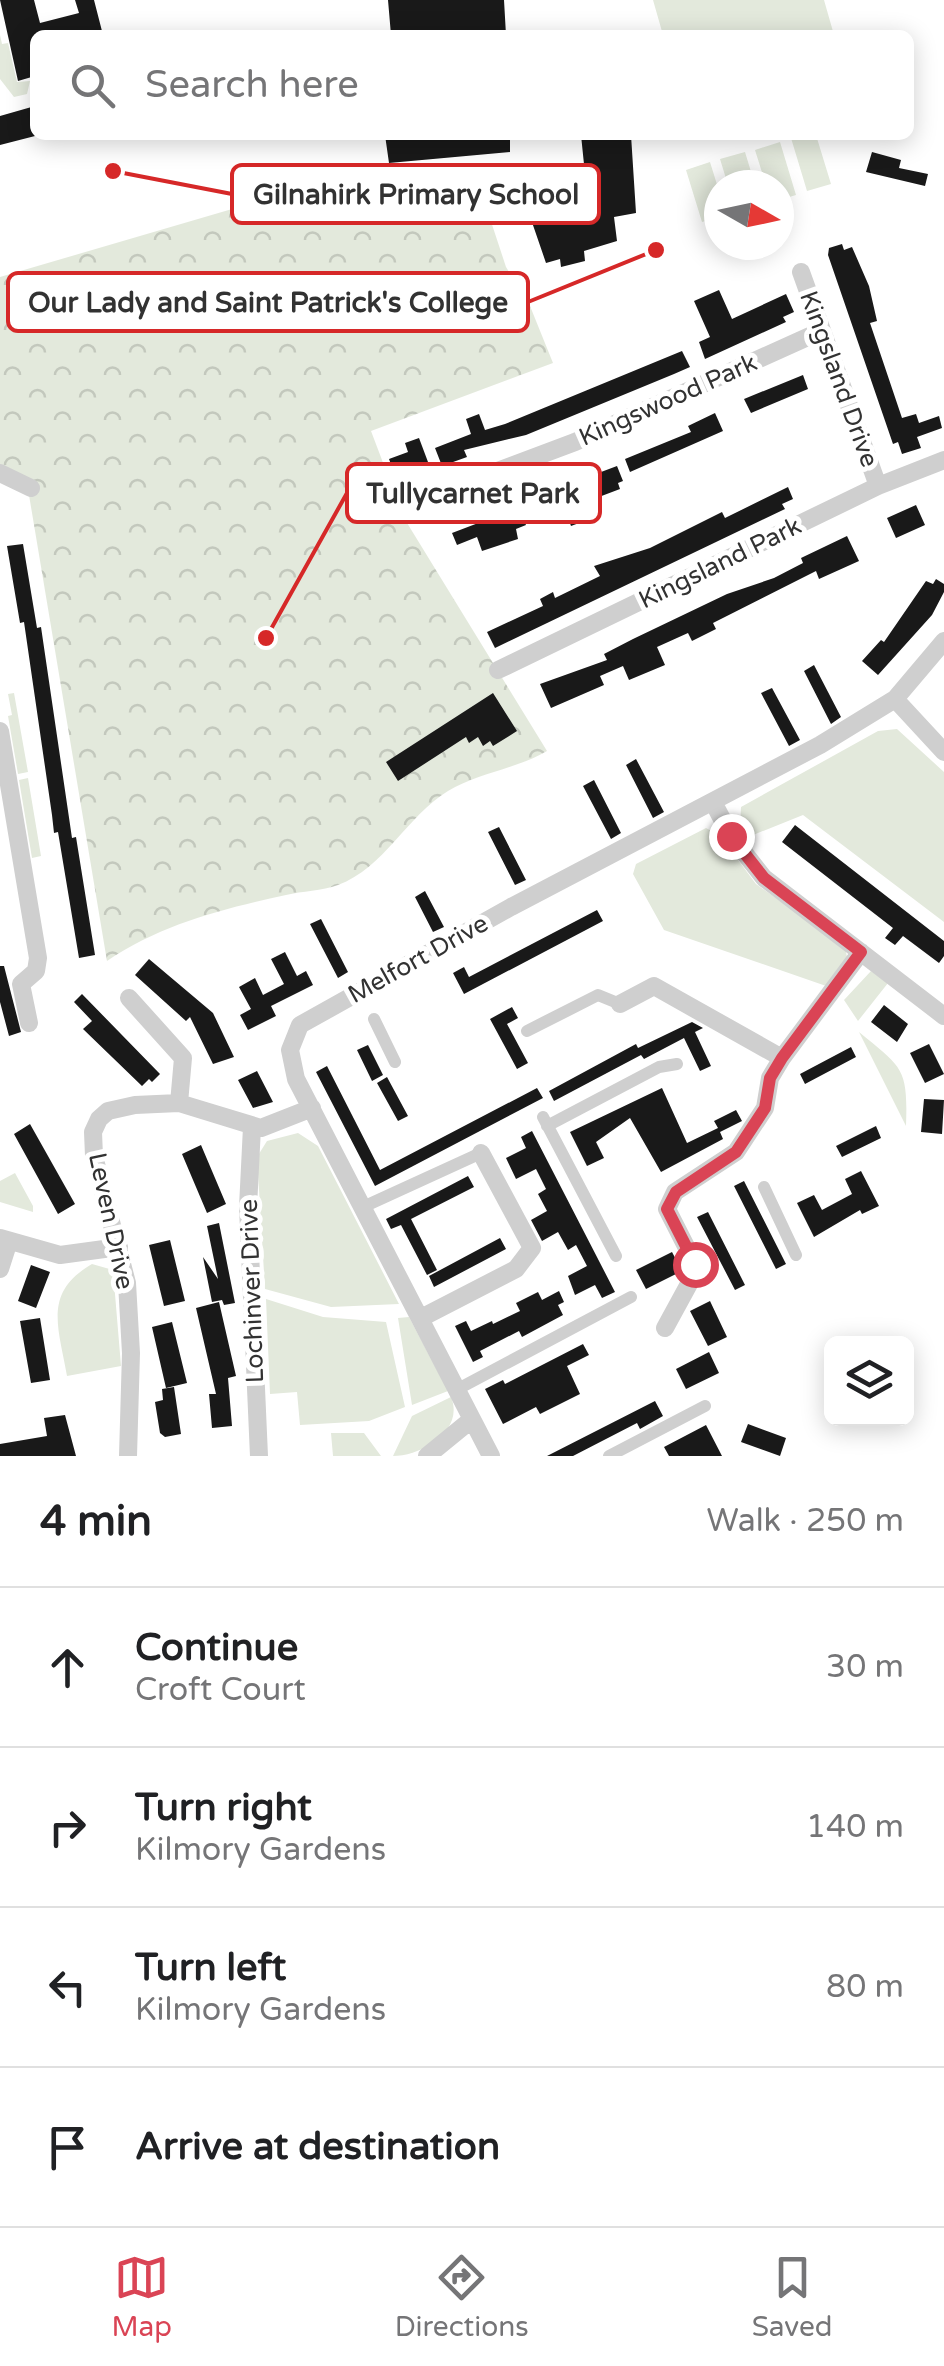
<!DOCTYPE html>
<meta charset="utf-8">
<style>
body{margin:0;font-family:"Varela Round",sans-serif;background:#f2f2f2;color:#202124}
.controls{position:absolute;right:30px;bottom:30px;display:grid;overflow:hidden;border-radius:15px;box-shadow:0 5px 25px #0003}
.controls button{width:90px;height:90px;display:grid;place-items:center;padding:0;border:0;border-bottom:2px solid #e0e0e0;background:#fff;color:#202124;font:50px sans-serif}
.compass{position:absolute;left:704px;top:170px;width:90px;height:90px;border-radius:50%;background:#fff;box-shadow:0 5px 25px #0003;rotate:99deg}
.stop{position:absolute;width:30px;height:30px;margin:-22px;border:8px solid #da4455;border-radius:50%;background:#fff}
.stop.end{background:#da4455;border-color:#fff;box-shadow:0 2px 10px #0008}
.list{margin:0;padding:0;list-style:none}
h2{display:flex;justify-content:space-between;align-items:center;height:130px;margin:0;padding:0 40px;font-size:42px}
h2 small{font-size:32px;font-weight:400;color:#757577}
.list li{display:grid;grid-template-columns:65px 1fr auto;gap:30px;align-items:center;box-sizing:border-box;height:160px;padding:0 40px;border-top:2px solid #e0e0e0}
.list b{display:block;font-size:38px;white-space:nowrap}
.list p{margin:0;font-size:32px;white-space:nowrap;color:#757577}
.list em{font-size:32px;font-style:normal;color:#757577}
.icon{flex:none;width:55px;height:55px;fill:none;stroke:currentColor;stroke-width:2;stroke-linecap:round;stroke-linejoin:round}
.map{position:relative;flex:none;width:944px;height:1456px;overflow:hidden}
.search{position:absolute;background:#fff;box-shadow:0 5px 25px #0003;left:30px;right:30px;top:30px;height:110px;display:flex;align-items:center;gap:25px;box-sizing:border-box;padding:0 35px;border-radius:15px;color:#757577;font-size:38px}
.sheet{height:770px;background:#fff}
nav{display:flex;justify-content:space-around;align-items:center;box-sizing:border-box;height:140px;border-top:2px solid #e0e0e0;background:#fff;font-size:28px;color:#757577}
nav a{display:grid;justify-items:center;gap:5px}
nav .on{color:#da4455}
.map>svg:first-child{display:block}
.grass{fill:#e3e9dc}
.forest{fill:url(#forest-crowns)}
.building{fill:#191919}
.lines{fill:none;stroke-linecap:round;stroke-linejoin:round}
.pedestrian{stroke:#cfcfcf;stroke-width:12}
.minor{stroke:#cfcfcf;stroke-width:18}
.route{stroke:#da4455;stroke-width:12}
.labels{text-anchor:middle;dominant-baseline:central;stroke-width:10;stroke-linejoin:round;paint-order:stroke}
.street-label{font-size:25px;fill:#323232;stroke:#fff}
.leader{fill:none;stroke:#d62828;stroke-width:4}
.callout-dot{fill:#d62828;stroke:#fff;stroke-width:4}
.callout{fill:#fff;stroke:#d62828;stroke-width:4}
.callout-label{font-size:28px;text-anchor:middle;font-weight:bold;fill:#323232}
</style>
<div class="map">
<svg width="944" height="1456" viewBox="0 0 944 1456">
<defs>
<pattern id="forest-crowns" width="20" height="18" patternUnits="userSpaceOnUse" patternTransform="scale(2.5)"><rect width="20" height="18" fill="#e3e9dc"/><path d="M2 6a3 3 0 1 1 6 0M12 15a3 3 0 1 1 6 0" fill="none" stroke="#c3c8bd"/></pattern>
</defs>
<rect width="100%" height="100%" fill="#fff"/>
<path class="grass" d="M 653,0 L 824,0 L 834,35 L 663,35 Z
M 0,35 L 2,44 L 8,43 L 17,82 L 30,81 L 27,94 L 14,97 L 0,79 Z
M 802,135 L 816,135 L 831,184 L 807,191 L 791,138 Z
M 780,142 L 796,195 L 779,200 L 779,185 L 766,185 L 755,150 Z
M 745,152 L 755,185 L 728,185 L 720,159 Z
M 710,162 L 719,191 L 719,217 L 702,222 L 686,170 Z
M 14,693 L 28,772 L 18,774 L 8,716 L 12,715 L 8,694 Z
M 897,729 L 944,772 L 944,922 L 803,815 L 753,835 L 740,830 L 741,807 L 878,731 Z
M 28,778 L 41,856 L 32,858 L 19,780 Z
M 706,828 L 720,836 L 756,884 L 845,947 L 847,957 L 829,987 L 664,930 L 633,874 L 636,864 Z
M 871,971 L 888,983 L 858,1021 L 844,1000 Z
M 859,1032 C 903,1068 908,1068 906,1126 Z
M 298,1133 L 318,1146 L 399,1304 L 331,1307 L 265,1289 L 257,1157 L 267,1141 Z
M 15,1173 L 33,1206 L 33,1212 L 0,1202 L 0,1181 Z
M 92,1264 L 113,1270 L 121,1366 L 67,1376 C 59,1328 42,1293 92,1264 Z
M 266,1299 L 323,1317 L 386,1322 L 405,1407 L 369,1421 L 300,1425 L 297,1392 L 270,1394 Z
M 409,1317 L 448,1391 L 412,1405 L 398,1318 Z
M 451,1397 C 465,1431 421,1456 393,1456 L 412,1416 Z
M 331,1433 L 364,1433 L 381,1456 L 333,1456 Z"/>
<path class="forest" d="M 479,185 L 506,267 L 530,306 L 553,363 L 371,431 L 404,518 L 547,751 C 516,769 478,773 448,791 C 407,816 384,868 338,885 C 322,891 302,891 286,895 C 223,909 162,924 107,961 L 28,489 L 0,476 L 0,277 L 280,195 Z"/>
<path class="building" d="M 0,0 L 34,0 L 40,23 L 79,13 L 75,0 L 94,0 L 103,35 L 35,35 L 35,76 L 18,81 Z
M 388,0 L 504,0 L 506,35 L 391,35 Z
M 35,106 L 35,136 L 0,145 L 0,116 Z
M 385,135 L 510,135 L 510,152 L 389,163 Z
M 581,135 L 631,135 L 636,213 L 614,217 L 617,241 L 584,251 L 585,261 L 561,267 L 560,259 L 546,263 L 523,196 L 537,191 L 535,177 L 559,170 L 564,183 L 585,174 Z
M 872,152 L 901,160 L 899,168 L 928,174 L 925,186 L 866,172 Z
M 842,244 L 844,250 L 852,247 L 869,286 L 877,321 L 870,323 L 902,418 L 916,414 L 919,423 L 939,416 L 942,428 L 917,437 L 921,448 L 902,454 L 898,442 L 893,444 L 828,255 L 829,248 Z
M 719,290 L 732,319 L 786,294 L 794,312 L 783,317 L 786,322 L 705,359 L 699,342 L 710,337 L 694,301 Z
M 682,351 L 690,367 L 674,374 L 526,435 L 464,450 L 467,457 L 442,466 L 435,448 L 471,434 L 466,419 L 479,414 L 485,430 L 505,424 Z
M 803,375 L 808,389 L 751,413 L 744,399 Z
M 715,413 L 723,431 L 630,472 L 625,459 L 691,432 L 688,426 Z
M 419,438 L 428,462 L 415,467 L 417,474 L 397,481 L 389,459 L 408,452 L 405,443 Z
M 617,466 L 623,481 L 618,483 L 620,489 L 583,503 L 590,519 L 571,526 L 563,504 L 524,520 L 526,525 L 516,529 L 518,539 L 482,551 L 477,537 L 457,545 L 452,533 L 494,517 L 492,513 Z
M 788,487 L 793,499 L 782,504 L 785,509 L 495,648 L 487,632 L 543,606 L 540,599 L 553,592 L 555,598 L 600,576 L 594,566 L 650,548 L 722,512 L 725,518 Z
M 916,505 L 925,525 L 896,538 L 887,518 Z
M 847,536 L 859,561 L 819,579 L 816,571 L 713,623 L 716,629 L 692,641 L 688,633 L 657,647 L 665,665 L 629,680 L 623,666 L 600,676 L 604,685 L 551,708 L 540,684 L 607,660 L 604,654 L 633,639 L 727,594 L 774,578 L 803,563 L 801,558 Z
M 23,544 L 37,628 L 41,627 L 72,838 L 76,837 L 95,955 L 79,958 L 58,832 L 54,833 L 52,815 L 24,622 L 20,623 L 7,546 Z
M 936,579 L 944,584 L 944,592 L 932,615 L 878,675 L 862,661 L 881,640 L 884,642 L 926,581 L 933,584 Z
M 814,665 L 841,717 L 831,724 L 804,671 Z
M 772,688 L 800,740 L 789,746 L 761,693 Z
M 493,693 L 517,731 L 493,746 L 490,741 L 483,746 L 478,737 L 469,743 L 466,737 L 398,781 L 386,762 Z
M 636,759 L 664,812 L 653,818 L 626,765 Z
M 594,780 L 621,833 L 611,839 L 583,786 Z
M 795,825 L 944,941 L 944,956 L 939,963 L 903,936 L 895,945 L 885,938 L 893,928 L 782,842 Z
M 499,827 L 526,880 L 515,885 L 488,832 Z
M 425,891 L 444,927 L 433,932 L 415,897 Z
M 597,910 L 603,921 L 464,994 L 453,973 L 464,967 L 469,977 Z
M 321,919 L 348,972 L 338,978 L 310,924 Z
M 285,952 L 297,976 L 306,971 L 313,985 L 271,1006 L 276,1016 L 248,1030 L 240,1015 L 251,1009 L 239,987 L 255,978 L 263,995 L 284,984 L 271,959 Z
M 149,959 L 213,1013 L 234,1057 L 213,1064 L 190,1017 L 186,1021 L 135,975 Z
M 0,966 L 4,966 L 21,1032 L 9,1036 L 0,1002 Z
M 82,994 L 160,1074 L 152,1082 L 149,1079 L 142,1086 L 83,1029 L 92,1021 L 74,1002 Z
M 884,1005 L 908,1024 L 897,1042 L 871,1022 Z
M 512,1007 L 518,1018 L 507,1024 L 528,1063 L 517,1069 L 490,1019 Z
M 692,1022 L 703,1028 L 695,1032 L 711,1066 L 700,1071 L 684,1038 L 644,1059 L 641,1055 L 554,1101 L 549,1091 L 636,1044 L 638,1048 Z
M 929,1044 L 944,1074 L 925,1083 L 910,1053 Z
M 368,1045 L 383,1075 L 372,1081 L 357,1050 Z
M 851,1047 L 856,1057 L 805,1084 L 800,1074 Z
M 327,1066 L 380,1170 L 537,1088 L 543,1098 L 375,1186 L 316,1072 Z
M 257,1071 L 273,1102 L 253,1108 L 238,1080 Z
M 387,1077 L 408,1116 L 398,1121 L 377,1083 Z
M 662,1088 L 687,1143 L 718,1128 L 714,1121 L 736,1110 L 742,1121 L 720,1132 L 723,1139 L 661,1172 L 630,1118 L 596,1142 L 604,1158 L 587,1166 L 570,1132 Z
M 924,1099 L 944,1100 L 942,1134 L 921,1132 Z
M 30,1124 L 75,1204 L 58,1214 L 14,1134 Z
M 876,1126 L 881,1138 L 842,1157 L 836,1146 Z
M 532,1131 L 615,1292 L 602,1298 L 595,1285 L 575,1295 L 568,1276 L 587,1266 L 576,1245 L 568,1250 L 558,1232 L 542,1241 L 531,1220 L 547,1211 L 538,1194 L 546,1189 L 536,1169 L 516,1179 L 506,1158 L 526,1148 L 521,1137 Z
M 201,1145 L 226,1204 L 207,1213 L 182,1154 Z
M 861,1171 L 879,1206 L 862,1214 L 860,1210 L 814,1237 L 797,1203 L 814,1195 L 822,1210 L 852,1194 L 845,1179 Z
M 468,1176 L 474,1187 L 411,1219 L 437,1270 L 427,1275 L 401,1225 L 391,1229 L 386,1219 Z
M 744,1181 L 786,1264 L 776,1269 L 734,1186 Z
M 708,1212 L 745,1285 L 735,1290 L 697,1217 Z
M 219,1223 L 235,1303 L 224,1305 L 222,1300 L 212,1302 L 203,1257 L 218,1279 L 207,1226 Z
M 500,1238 L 506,1249 L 434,1287 L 429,1276 Z
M 170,1240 L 185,1301 L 164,1306 L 149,1245 Z
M 672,1252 L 682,1271 L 646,1289 L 636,1270 Z
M 31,1265 L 50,1272 L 36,1308 L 18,1301 Z
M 559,1291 L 564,1302 L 558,1305 L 563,1315 L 522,1337 L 519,1331 L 480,1351 L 483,1357 L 473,1362 L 455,1326 L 466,1321 L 471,1331 L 492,1321 L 493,1324 L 520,1311 L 516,1303 L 538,1292 L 542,1300 Z
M 710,1301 L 727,1337 L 708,1346 L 690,1311 Z
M 219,1302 L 236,1376 L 228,1378 L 232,1426 L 212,1428 L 209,1394 L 216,1394 L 196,1308 Z
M 40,1318 L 50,1380 L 31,1383 L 20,1321 Z
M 172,1322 L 187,1383 L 166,1388 L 152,1327 Z
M 583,1344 L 589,1355 L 567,1366 L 580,1394 L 540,1414 L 536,1407 L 503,1424 L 485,1389 L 503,1380 L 505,1384 Z
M 709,1352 L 719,1373 L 686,1389 L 676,1369 Z
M 174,1387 L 181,1434 L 165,1437 L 160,1433 L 155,1402 L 163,1400 L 162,1389 Z
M 655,1401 L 663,1416 L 640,1429 L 637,1423 L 573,1456 L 547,1456 Z
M 65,1415 L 76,1456 L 0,1456 L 0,1444 L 47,1436 L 44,1418 Z
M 748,1424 L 786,1438 L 780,1456 L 741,1442 Z
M 706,1425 L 722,1456 L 669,1456 L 664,1447 Z"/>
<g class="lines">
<path class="pedestrian" d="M 374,1019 L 395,1062
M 527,1031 L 598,995 L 620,1004
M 543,1117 L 616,1256
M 547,1126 L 659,1067 L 677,1064
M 764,1187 L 796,1255
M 363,1207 L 481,1153
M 456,1390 L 631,1297
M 609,1456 L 705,1406"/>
<path class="minor" d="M 801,272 L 878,486
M 0,473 L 31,488
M 401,507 L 575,442 L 821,331
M 498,670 L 878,486 L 944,460
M 895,699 L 944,641
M 0,731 L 38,958 L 36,971 L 21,984 L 29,1023
M 713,802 L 731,836 L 764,878 L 944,1016
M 129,998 L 183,1058 L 179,1103
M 620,1004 L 654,986 L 782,1058
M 252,1127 L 248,1207 L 259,1456
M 0,1238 L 60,1255 L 119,1247
M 0,1269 L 9,1241
M 421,1318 L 516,1269 L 532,1248 L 481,1153
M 665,1328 L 695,1273 L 695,1264 L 667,1209 L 675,1192 L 736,1152 L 765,1108 L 770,1078 L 782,1058 L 861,952
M 128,1456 L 131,1353 L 127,1283 L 94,1156 L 93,1132 L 99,1119 L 108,1111 L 135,1105 L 179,1103 L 261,1128 L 312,1108
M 427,1456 L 471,1420
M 491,1456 L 296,1079 L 290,1050 L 300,1025 L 511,907 L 820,745 L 895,699 L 944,752"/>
</g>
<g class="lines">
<path class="route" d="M 695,1264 L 667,1209 L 676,1192 L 736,1152 L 765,1108 L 770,1078 L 782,1058 L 861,952 L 764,878 L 731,836"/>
</g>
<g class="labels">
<g class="street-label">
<text transform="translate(839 379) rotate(70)">Kingsland Drive</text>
<text transform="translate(668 400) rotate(-24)">Kingswood Park</text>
<text transform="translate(720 563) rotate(-26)">Kingsland Park</text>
<text transform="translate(418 959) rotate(-29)">Melfort Drive</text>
<text transform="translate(111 1221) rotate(78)">Leven Drive</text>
<text transform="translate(252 1291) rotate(-92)">Lochinver Drive</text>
</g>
</g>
<path class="leader" d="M113 171L232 194M656 250L528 302M266 638L347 493"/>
<g class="callout-dot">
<circle cx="113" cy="171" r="10"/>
<circle cx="656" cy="250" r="10"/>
<circle cx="266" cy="638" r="10"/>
</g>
<g class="callout">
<rect x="232" y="165" width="367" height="58" rx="10"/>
<rect x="8" y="273" width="520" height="58" rx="10"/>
<rect x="347" y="464" width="253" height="58" rx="10"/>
</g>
<g class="callout-label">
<text x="416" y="204">Gilnahirk Primary School</text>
<text x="268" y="312">Our Lady and Saint Patrick's College</text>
<text x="473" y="503">Tullycarnet Park</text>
</g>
</svg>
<div class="controls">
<button><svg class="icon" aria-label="layers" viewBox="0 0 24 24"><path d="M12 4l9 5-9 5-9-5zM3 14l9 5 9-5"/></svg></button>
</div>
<svg class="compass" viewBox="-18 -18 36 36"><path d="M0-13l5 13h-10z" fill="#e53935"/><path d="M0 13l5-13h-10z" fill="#757577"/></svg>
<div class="stop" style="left:695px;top:1264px"></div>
<div class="stop end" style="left:731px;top:836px"></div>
<div class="search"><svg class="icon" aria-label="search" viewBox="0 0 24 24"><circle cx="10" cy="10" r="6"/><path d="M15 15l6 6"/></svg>Search here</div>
</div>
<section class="sheet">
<h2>4 min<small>Walk · 250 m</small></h2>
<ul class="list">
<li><svg class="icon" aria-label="ahead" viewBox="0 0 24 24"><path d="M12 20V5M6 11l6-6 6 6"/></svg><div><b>Continue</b><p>Croft Court</p></div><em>30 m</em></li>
<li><svg class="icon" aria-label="right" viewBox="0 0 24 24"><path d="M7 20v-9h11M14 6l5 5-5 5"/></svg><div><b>Turn right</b><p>Kilmory Gardens</p></div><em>140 m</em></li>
<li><svg class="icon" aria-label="left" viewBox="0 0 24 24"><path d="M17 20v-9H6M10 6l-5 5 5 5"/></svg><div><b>Turn left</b><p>Kilmory Gardens</p></div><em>80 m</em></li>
<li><svg class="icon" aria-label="arrive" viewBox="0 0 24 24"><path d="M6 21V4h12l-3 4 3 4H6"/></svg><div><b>Arrive at destination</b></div></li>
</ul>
</section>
<nav>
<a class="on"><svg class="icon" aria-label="map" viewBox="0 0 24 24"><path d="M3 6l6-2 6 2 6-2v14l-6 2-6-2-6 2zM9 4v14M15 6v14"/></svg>Map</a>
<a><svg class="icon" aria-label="directions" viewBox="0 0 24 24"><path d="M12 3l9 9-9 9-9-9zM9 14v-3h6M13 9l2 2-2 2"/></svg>Directions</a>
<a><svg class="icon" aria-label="saved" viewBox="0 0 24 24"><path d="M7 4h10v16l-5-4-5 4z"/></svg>Saved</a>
</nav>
